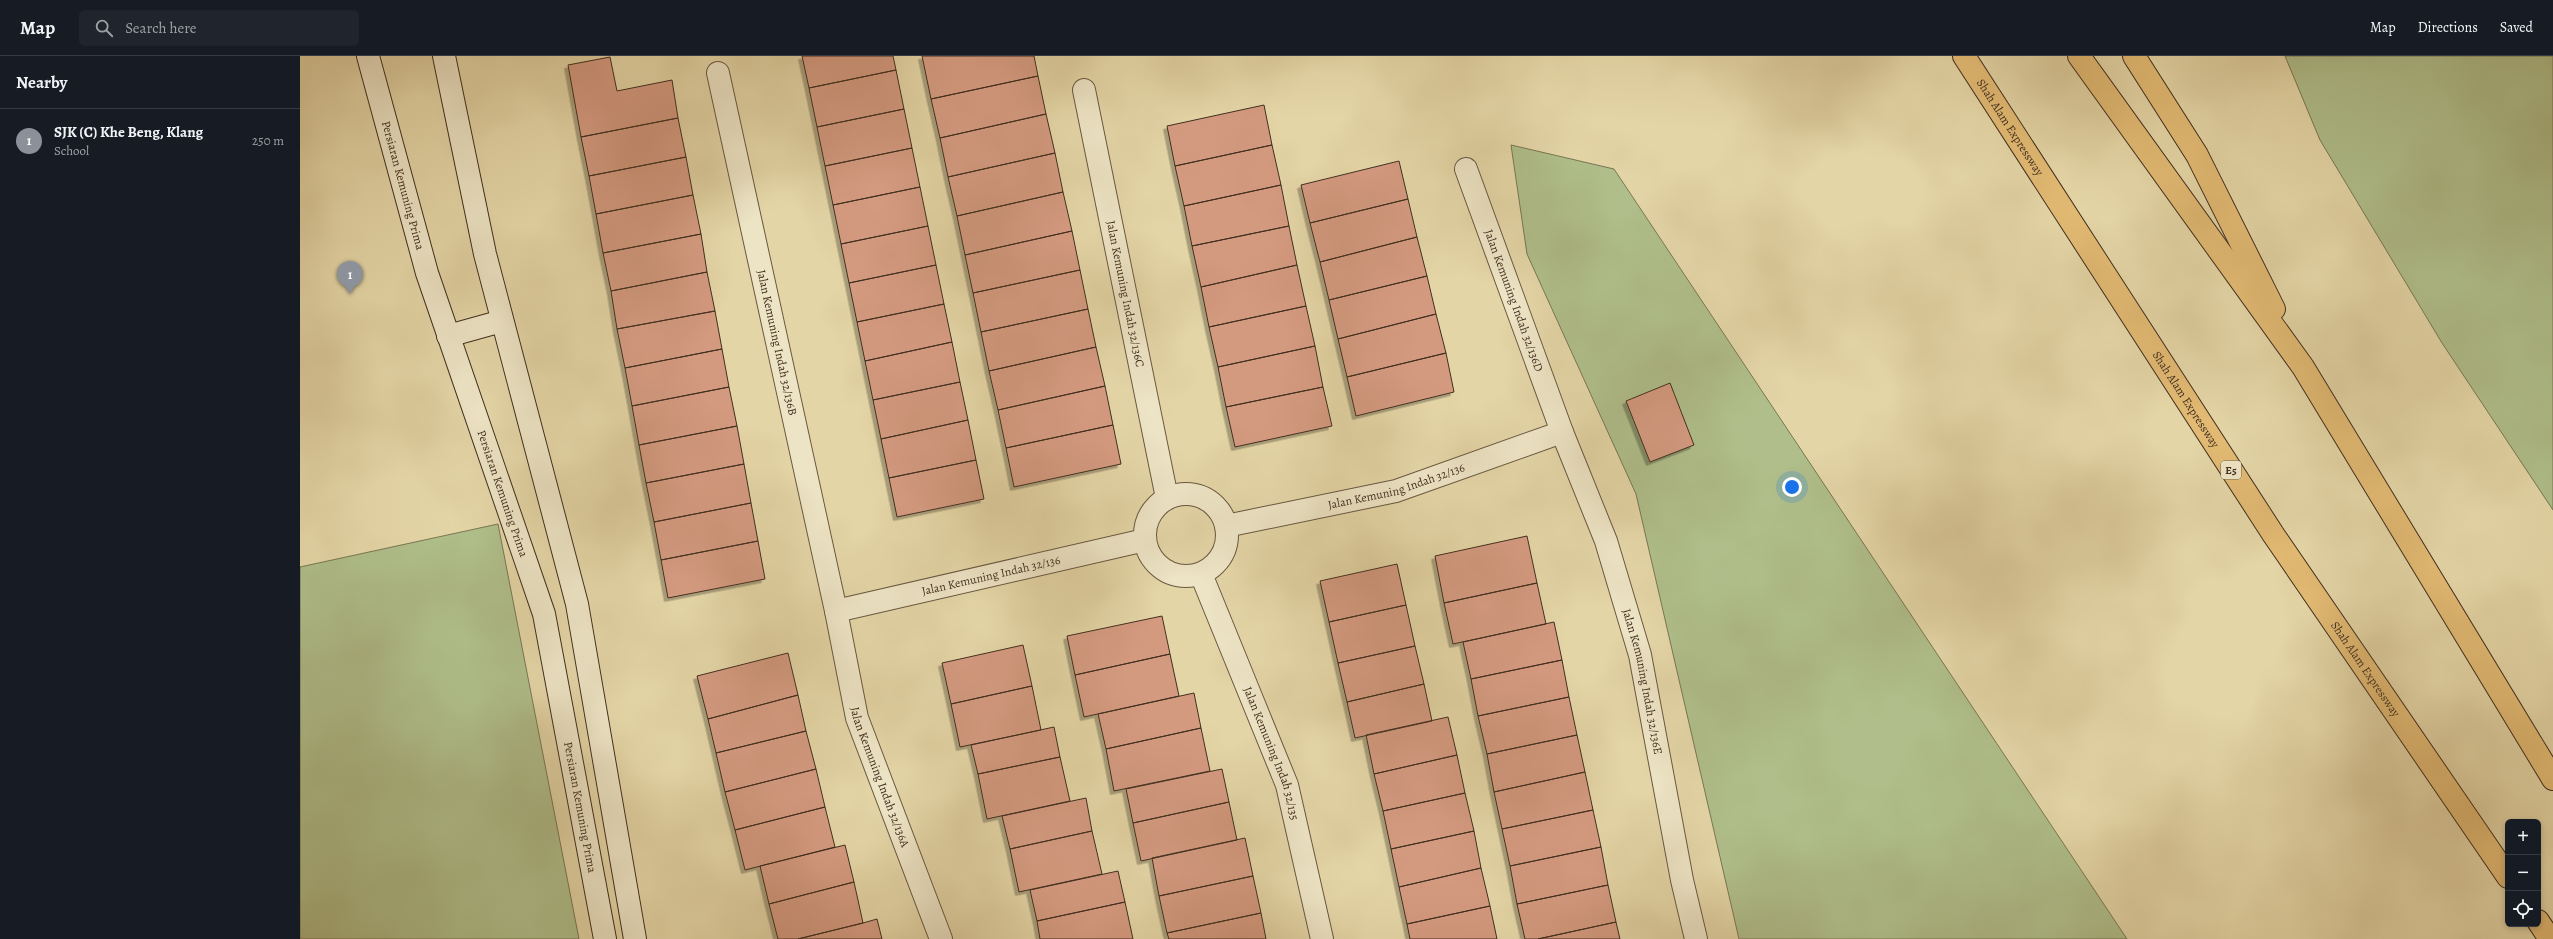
<!DOCTYPE html>
<meta charset="utf-8">
<style>
body{margin:0;font-family:Alegreya,serif;background:#20242c;color:#f1f3f6}
.controls{position:absolute;right:12px;bottom:12px;display:grid;overflow:hidden;border-radius:6px;box-shadow:0 2px 6px #0003}
.controls button{width:36px;height:36px;display:grid;place-items:center;padding:0;border:0;border-bottom:1px solid #363941;background:#171b24;color:#f1f3f6;font:20px sans-serif}
.you{position:absolute;left:1492px;top:431px;width:14px;height:14px;margin:-10px;border:3px solid #fff;border-radius:50%;background:#1a73e8;box-shadow:0 0 0 6px #1a73e833}
.badge{display:grid;place-items:center;width:26px;height:26px;border-radius:50%;background:#8c9099;color:#fff;font-size:13px;font-weight:700}
.pin{position:absolute;translate:-50% -33px;filter:drop-shadow(0 1px 2px #0008)}
.pin::after{content:'';position:absolute;top:21px;width:14px;height:12px;background:inherit;clip-path:polygon(0 0,100% 0,50% 100%)}
.list{margin:0;padding:0;list-style:none}
h2{display:flex;justify-content:space-between;align-items:center;height:52px;margin:0;padding:0 16px;font-size:17px}
h2 small{font-size:13px;font-weight:400;color:#9ea1a6}
.list li{display:grid;grid-template-columns:26px 1fr auto;gap:12px;align-items:center;box-sizing:border-box;height:64px;padding:0 16px;border-top:1px solid #363941}
.list b{display:block;font-size:15px;white-space:nowrap}
.list p{margin:0;font-size:13px;white-space:nowrap;color:#9ea1a6}
.list em{font-size:13px;font-style:normal;color:#9ea1a6}
.icon{flex:none;width:22px;height:22px;fill:none;stroke:currentColor;stroke-width:2;stroke-linecap:round;stroke-linejoin:round}
.map{position:relative;flex:none;width:2253px;height:883px;overflow:hidden}
header{display:flex;align-items:center;gap:24px;box-sizing:border-box;height:56px;padding:0 20px;background:#171b24;border-bottom:1px solid #363941}
header strong{font-size:19px}
nav{display:flex;gap:22px;margin-inline-start:auto;font-size:14px}
.search{width:280px;height:36px;background:#20242c;display:flex;align-items:center;gap:10px;box-sizing:border-box;padding:0 14px;border-radius:6px;color:#9ea1a6;font-size:15px}
main{display:flex}
aside{flex:1;background:#171b24}
.map>svg:first-child{display:block}
.green{fill:#afbe8a;stroke:#787654}
.building{fill:#d49a80;stroke:#402f1f;filter:url(#shadow)}
.lines{fill:none;stroke-linecap:round;stroke-linejoin:round}
.street-casing{stroke:#695841;stroke-width:24}
.secondary-casing{stroke:#402f1f;stroke-width:24}
.highway-casing{stroke:#402f1f;stroke-width:24}
.street{stroke:#ede4c5;stroke-width:22}
.secondary{stroke:#ede4c5;stroke-width:22}
.highway{stroke:#e2ba73;stroke-width:22}
.labels{text-anchor:middle;dominant-baseline:central;stroke-width:4;stroke-linejoin:round;paint-order:stroke}
.shield{fill:#ede4c5;stroke:#746551;stroke-width:1}
.shield-label{font-size:11px;font-weight:bold;fill:#402f1f}
.street-label{font-size:12px;fill:#402f1f;stroke:#ede4c5}
</style>
<header>
<strong>Map</strong>
<div class="search"><svg class="icon" aria-label="search" viewBox="0 0 24 24"><circle cx="10" cy="10" r="6"/><path d="M15 15l6 6"/></svg>Search here</div>
<nav><a>Map</a><a>Directions</a><a>Saved</a></nav>
</header>
<main>
<aside>
<h2>Nearby<small></small></h2>
<ul class="list">
<li><span class="badge">1</span><div><b>SJK (C) Khe Beng, Klang</b><p>School</p></div><em>250 m</em></li>
</ul>
</aside>
<div class="map">
<svg width="2253" height="883" viewBox="0 0 2253 883">
<defs>
<filter id="shadow"><feDropShadow dx="-3.5" dy="3.5" stdDeviation="0" flood-color="#0004"/></filter>
</defs>
<rect width="100%" height="100%" fill="#e4d5a6"/>
<filter id="stains"><feTurbulence type="fractalNoise" baseFrequency=".005" numOctaves="4"/><feColorMatrix values="0 0 0 0 .2 0 0 0 0 .09 0 0 0 0 .02 0 0 0 .5 -.17"/></filter>
<radialGradient id="worn" r=".72"><stop offset=".6" stop-color="#630" stop-opacity="0"/><stop offset="1" stop-color="#630" stop-opacity=".3"/></radialGradient>
<path class="green" d="M 1985,0 L 2253,0 L 2253,454 L 2142,287 L 2020,84 Z
M 1211,89 L 1314,113 L 1827,883 L 1439,883 L 1336,438 L 1227,198 Z
M 198,468 L 279,883 L 0,883 L 0,511 Z"/>
<path class="building" d="M 502,0 L 593,0 L 596,14 L 509,32 Z
M 622,0 L 734,0 L 738,20 L 631,43 Z
M 310,1 L 317,35 L 372,24 L 378,62 L 281,81 L 268,9 Z
M 596,14 L 604,53 L 517,71 L 509,32 Z
M 738,20 L 746,58 L 640,82 L 631,43 Z
M 964,49 L 972,89 L 875,110 L 867,70 Z
M 604,53 L 612,92 L 525,110 L 517,71 Z
M 746,58 L 755,97 L 648,121 L 640,82 Z
M 378,62 L 386,101 L 289,120 L 281,81 Z
M 972,89 L 981,129 L 884,150 L 875,110 Z
M 612,92 L 620,131 L 533,149 L 525,110 Z
M 755,97 L 763,136 L 657,160 L 648,121 Z
M 386,101 L 393,139 L 296,158 L 289,120 Z
M 1099,105 L 1108,143 L 1010,167 L 1001,129 Z
M 981,129 L 989,170 L 892,190 L 884,150 Z
M 620,131 L 628,170 L 541,188 L 533,149 Z
M 763,136 L 772,175 L 665,199 L 657,160 Z
M 393,139 L 401,178 L 303,197 L 296,158 Z
M 1108,143 L 1117,181 L 1020,206 L 1010,167 Z
M 628,170 L 636,209 L 549,227 L 541,188 Z
M 989,170 L 997,209 L 901,231 L 892,190 Z
M 772,175 L 780,214 L 673,237 L 665,199 Z
M 401,178 L 407,216 L 311,235 L 303,197 Z
M 1117,181 L 1127,220 L 1029,244 L 1020,206 Z
M 636,209 L 644,248 L 557,266 L 549,227 Z
M 997,209 L 1006,250 L 909,271 L 901,231 Z
M 780,214 L 788,253 L 681,276 L 673,237 Z
M 407,216 L 415,255 L 317,273 L 311,235 Z
M 1127,220 L 1136,258 L 1038,283 L 1029,244 Z
M 644,248 L 652,286 L 565,305 L 557,266 Z
M 1006,250 L 1015,290 L 918,311 L 909,271 Z
M 788,253 L 796,291 L 689,315 L 681,276 Z
M 415,255 L 422,293 L 325,312 L 317,273 Z
M 1136,258 L 1146,297 L 1047,321 L 1038,283 Z
M 652,286 L 660,326 L 573,344 L 565,305 Z
M 1015,290 L 1023,331 L 926,351 L 918,311 Z
M 796,291 L 805,330 L 698,354 L 689,315 Z
M 422,293 L 429,331 L 332,350 L 325,312 Z
M 1146,297 L 1154,336 L 1056,360 L 1047,321 Z
M 660,326 L 668,364 L 581,383 L 573,344 Z
M 1370,327 L 1394,389 L 1350,406 L 1326,345 Z
M 805,330 L 813,369 L 706,392 L 698,354 Z
M 429,331 L 437,370 L 339,389 L 332,350 Z
M 1023,331 L 1032,370 L 935,391 L 926,351 Z
M 668,364 L 676,404 L 589,422 L 581,383 Z
M 813,369 L 821,408 L 714,431 L 706,392 Z
M 437,370 L 444,408 L 346,427 L 339,389 Z
M 676,404 L 684,443 L 597,461 L 589,422 Z
M 444,408 L 451,447 L 354,466 L 346,427 Z
M 451,447 L 458,485 L 361,504 L 354,466 Z
M 1227,480 L 1237,527 L 1144,547 L 1135,500 Z
M 458,485 L 465,523 L 368,542 L 361,504 Z
M 1097,508 L 1106,549 L 1029,566 L 1020,525 Z
M 1237,527 L 1246,568 L 1153,588 L 1144,547 Z
M 1106,549 L 1115,590 L 1038,607 L 1029,566 Z
M 862,560 L 870,598 L 775,619 L 767,580 Z
M 1254,566 L 1262,604 L 1171,623 L 1163,586 Z
M 723,589 L 732,630 L 651,648 L 642,607 Z
M 1115,590 L 1124,628 L 1047,646 L 1038,607 Z
M 488,597 L 498,639 L 408,663 L 397,620 Z
M 870,598 L 879,640 L 784,661 L 775,619 Z
M 1262,604 L 1269,641 L 1178,660 L 1171,623 Z
M 1124,628 L 1132,665 L 1055,682 L 1047,646 Z
M 732,630 L 741,674 L 660,691 L 651,648 Z
M 894,637 L 901,672 L 806,693 L 798,658 Z
M 498,639 L 506,675 L 416,697 L 408,663 Z
M 1269,641 L 1277,679 L 1187,698 L 1178,660 Z
M 1148,661 L 1157,699 L 1074,718 L 1066,679 Z
M 754,671 L 760,701 L 678,718 L 671,689 Z
M 901,672 L 910,715 L 814,735 L 806,693 Z
M 506,675 L 516,713 L 425,736 L 416,697 Z
M 1277,679 L 1285,716 L 1194,736 L 1187,698 Z
M 1157,699 L 1165,737 L 1083,755 L 1074,718 Z
M 760,701 L 770,745 L 687,763 L 678,718 Z
M 516,713 L 525,751 L 435,774 L 425,736 Z
M 922,713 L 929,746 L 833,767 L 826,733 Z
M 1285,716 L 1293,754 L 1202,773 L 1194,736 Z
M 1165,737 L 1174,775 L 1091,793 L 1083,755 Z
M 786,742 L 792,775 L 710,793 L 702,760 Z
M 929,746 L 937,784 L 841,805 L 833,767 Z
M 525,751 L 535,791 L 445,814 L 435,774 Z
M 1293,754 L 1301,791 L 1210,810 L 1202,773 Z
M 792,775 L 802,818 L 719,836 L 710,793 Z
M 1174,775 L 1181,812 L 1099,831 L 1091,793 Z
M 945,782 L 953,820 L 859,840 L 852,802 Z
M 545,789 L 554,826 L 469,848 L 460,810 Z
M 1301,791 L 1308,829 L 1217,848 L 1210,810 Z
M 1181,812 L 1190,850 L 1107,868 L 1099,831 Z
M 818,815 L 825,846 L 737,865 L 730,834 Z
M 953,820 L 961,857 L 867,877 L 859,840 Z
M 554,826 L 563,867 L 498,883 L 478,883 L 469,848 Z
M 1308,829 L 1316,866 L 1238,883 L 1225,883 L 1217,848 Z
M 825,846 L 833,883 L 740,883 L 737,865 Z
M 1190,850 L 1197,883 L 1110,883 L 1107,868 Z
M 961,857 L 966,883 L 869,883 L 867,877 Z
M 577,863 L 582,883 L 498,883 L 563,867 Z
M 1316,866 L 1320,883 L 1238,883 Z"/>
<g class="lines">
<g class="street-casing">
<g id="street">
<path id="s1" d="M 418,17 L 536,555 L 557,662 L 641,883"/>
<path id="s2" d="M 784,34 L 867,442"/>
<path id="s3" d="M 1166,113 L 1262,376 L 1306,485 L 1340,599 L 1382,824 L 1396,883"/>
<circle cx="886" cy="479" r="41"/>
<path id="s4" d="M 926,470 L 1096,435 L 1262,376"/>
<path id="s5" d="M 901,518 L 987,729 L 1022,883"/>
<path id="s6" d="M 536,555 L 845,484"/>
</g>
</g>
<g class="secondary-casing">
<g id="secondary">
<path id="s7" d="M 68,0 L 127,217 L 244,558 L 305,883"/>
<path d="M 144,0 L 185,198 L 277,548 L 335,883"/>
<path d="M 148,280 L 202,265"/>
</g>
</g>
<g class="highway-casing">
<g id="highway">
<path id="s8" d="M 1664,0 L 1973,478 L 2208,821"/>
<path d="M 1779,0 L 2003,311 L 2253,723"/>
<path d="M 1834,0 L 1897,99 L 1974,253"/>
<path d="M 2238,865 L 2250,883"/>
</g>
</g>
<use href="#street" class="street"/>
<use href="#secondary" class="secondary"/>
<use href="#highway" class="highway"/>
</g>
<g class="labels">
<rect class="shield" x="1921" y="405" width="20" height="18" rx="3"/>
<g class="shield-label">
<text x="1931" y="414">E5</text>
</g>
<g class="street-label">
<text stroke="none"><textPath href="#s8" startOffset="85">Shah Alam Expressway</textPath></text>
<text stroke="none"><textPath href="#s7" startOffset="134">Persiaran Kemuning Prima</textPath></text>
<text stroke="none"><textPath href="#s2" startOffset="208">Jalan Kemuning Indah 32/136C</textPath></text>
<text stroke="none"><textPath href="#s3" startOffset="140">Jalan Kemuning Indah 32/136D</textPath></text>
<text stroke="none"><textPath href="#s1" startOffset="276">Jalan Kemuning Indah 32/136B</textPath></text>
<text stroke="none"><textPath href="#s8" startOffset="409">Shah Alam Expressway</textPath></text>
<text stroke="none"><textPath href="#s4" startOffset="175">Jalan Kemuning Indah 32/136</textPath></text>
<text stroke="none"><textPath href="#s7" startOffset="458">Persiaran Kemuning Prima</textPath></text>
<text stroke="none"><textPath href="#s6" startOffset="159">Jalan Kemuning Indah 32/136</textPath></text>
<text stroke="none"><textPath href="#s8" startOffset="733">Shah Alam Expressway</textPath></text>
<text stroke="none"><textPath href="#s3" startOffset="543">Jalan Kemuning Indah 32/136E</textPath></text>
<text stroke="none"><textPath href="#s5" startOffset="193">Jalan Kemuning Indah 32/135</textPath></text>
<text stroke="none"><textPath href="#s1" startOffset="723">Jalan Kemuning Indah 32/136A</textPath></text>
<text stroke="none"><textPath href="#s7" startOffset="782">Persiaran Kemuning Prima</textPath></text>
</g>
</g>
<rect width="100%" height="100%" filter="url(#stains)"/>
<rect width="100%" height="100%" fill="url(#worn)"/>
</svg>
<div class="controls">
<button>+</button>
<button>−</button>
<button><svg class="icon" aria-label="locate" viewBox="0 0 24 24"><circle cx="12" cy="12" r="6"/><path d="M12 2v4M12 18v4M2 12h4M18 12h4"/></svg></button>
</div>
<div class="you"></div>
<div class="pin badge" style="left:50px;top:238px">1</div>
</div>
</main>
